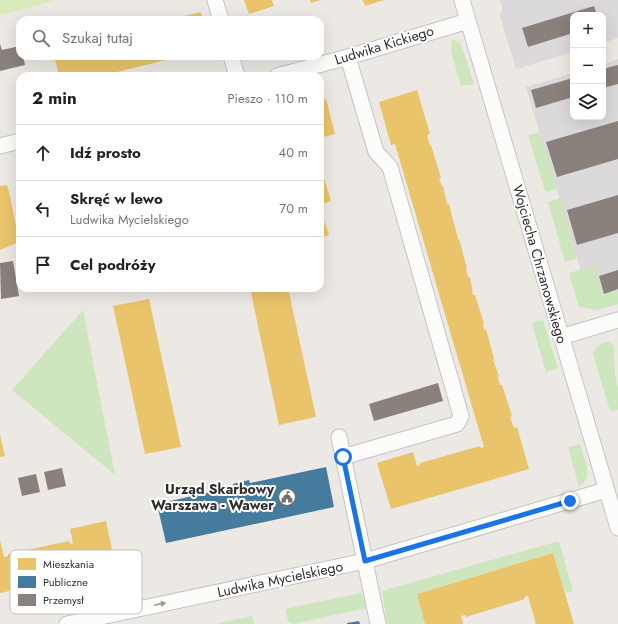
<!DOCTYPE html>
<html lang="pl">
<meta charset="utf-8">
<style>
body{margin:0;font-family:Jost,sans-serif;background:#f6f6f6;color:#222}
.controls{position:absolute;right:12px;top:12px;display:grid;overflow:hidden;border-radius:8px;box-shadow:0 4px 16px #0002}
.controls button{width:36px;height:36px;display:grid;place-items:center;padding:0;border:0;border-bottom:1px solid #e0e0e0;background:#fff;color:#222;font:20px sans-serif}
.stop{position:absolute;width:12px;height:12px;margin:-9px;border:3px solid #1a73e8;border-radius:50%;background:#fff}
.stop.end{background:#1a73e8;border-color:#fff;box-shadow:0 1px 4px #0008}
.list{margin:0;padding:0;list-style:none}
h2{display:flex;justify-content:space-between;align-items:center;height:52px;margin:0;padding:0 16px;font-size:17px}
h2 small{font-size:13px;font-weight:400;color:#767676}
.list li{display:grid;grid-template-columns:26px 1fr auto;gap:12px;align-items:center;box-sizing:border-box;height:56px;padding:0 16px;border-top:1px solid #e0e0e0}
.list b{display:block;font-size:15px;white-space:nowrap}
.list p{margin:0;font-size:13px;white-space:nowrap;color:#767676}
.list em{font-size:13px;font-style:normal;color:#767676}
.icon{flex:none;width:22px;height:22px;fill:none;stroke:currentColor;stroke-width:2;stroke-linecap:round;stroke-linejoin:round}
.map{position:relative;flex:none;width:618px;height:624px;overflow:hidden}
.search{position:absolute;background:#fff;box-shadow:0 4px 16px #0002;left:16px;top:16px;width:308px;height:44px;display:flex;align-items:center;gap:10px;box-sizing:border-box;padding:0 14px;border-radius:12px;color:#767676;font-size:15px}
.panel{position:absolute;background:#fff;box-shadow:0 4px 16px #0002;left:16px;top:72px;width:308px;height:220px;border-radius:12px}
.map>svg:first-child{display:block}
.industrial{fill:#dcd9db}
.green{fill:#cee6be}
.pitch{fill:#d9eabb}
.homes{fill:#e9c46a}
.public{fill:#457b9d}
.industry{fill:#8a817c}
.lines{fill:none;stroke-linecap:round;stroke-linejoin:round}
.street-casing{stroke:#c5c4c5;stroke-width:17}
.street{stroke:#fcfcfb;stroke-width:15}
.oneway{fill:#959594}
.route{stroke:#1a73e8;stroke-width:5}
.labels{text-anchor:middle;dominant-baseline:central;stroke-width:4;stroke-linejoin:round;paint-order:stroke}
.street-label{font-size:14px;fill:#2e2e2e;stroke:#fff}
.poi-label{font-size:14px;font-weight:bold;fill:#2e2e2e;stroke:#fff;text-anchor:end}
.key{fill:#fff;stroke:#c0c0c0;stroke-width:1}
.key-label{font-size:11px;fill:#2e2e2e}
</style>
<div class="map">
<svg width="618" height="624" viewBox="0 0 618 624">
<rect width="100%" height="100%" fill="#ece8e4"/>
<path class="industrial" d="M 500,0 L 618,0 L 618,38 L 603,43 L 603,15 L 573,15 L 573,52 L 516,69 L 500,16 L 502,8 Z
M 618,59 L 618,304 L 598,310 L 581,271 L 526,87 L 573,73 L 573,117 L 603,117 L 603,64 Z"/>
<path class="green" d="M 452,39 L 459,42 L 462,47 L 474,84 L 461,86 L 451,51 Z
M 540,132 L 557,189 L 546,192 L 545,191 L 528,135 Z
M 560,198 L 577,258 L 565,262 L 548,202 Z
M 589,267 L 596,268 L 604,293 L 618,290 L 618,304 L 598,310 L 579,307 L 569,273 Z
M 83,310 L 115,475 L 12,390 Z
M 543,320 L 558,368 L 546,372 L 532,325 L 534,322 Z
M 610,341 L 614,347 L 615,375 L 618,386 L 618,410 L 610,411 L 593,354 C 595,345 602,343 610,341 Z
M 580,444 C 584,458 595,478 579,487 L 568,447 Z
M 559,541 L 573,591 L 565,593 L 553,553 L 417,594 L 425,624 L 387,624 L 382,591 Z
M 360,593 L 363,595 L 366,608 L 293,624 L 288,621 L 285,609 Z
M 252,616 L 254,624 L 215,624 Z"/>
<path class="pitch" d="M 0,0 L 57,0 L 0,15 Z"/>
<path class="homes" d="M 244,0 L 272,0 L 274,6 L 249,14 Z
M 310,0 L 320,0 L 311,3 Z
M 363,0 L 384,0 L 365,6 Z
M 201,12 L 203,20 L 171,20 L 171,19 Z
M 54,56 L 178,56 L 178,57 L 101,76 L 59,76 Z
M 417,90 L 430,134 L 427,135 L 430,146 L 431,145 L 441,178 L 439,178 L 442,186 L 443,186 L 447,204 L 449,204 L 458,239 L 459,239 L 467,268 L 466,269 L 468,277 L 470,277 L 473,295 L 475,295 L 484,324 L 483,324 L 484,330 L 486,329 L 494,358 L 493,359 L 499,377 L 498,378 L 500,385 L 502,385 L 512,416 L 510,417 L 514,428 L 517,427 L 529,469 L 391,509 L 377,463 L 413,452 L 417,466 L 420,465 L 420,463 L 480,446 L 481,448 L 484,447 L 395,144 L 391,145 L 379,102 Z
M 326,99 L 335,134 L 320,138 L 320,101 Z
M 322,172 L 331,201 L 320,205 L 320,173 Z
M 7,185 L 10,196 L 19,242 L 0,250 L 0,186 Z
M 320,208 L 329,235 L 320,238 Z
M 250,288 L 288,288 L 316,417 L 279,425 Z
M 149,299 L 181,447 L 145,454 L 113,306 Z
M 0,435 L 5,456 L 0,457 Z
M 106,521 L 116,568 L 0,593 L 0,540 L 4,557 L 8,556 L 8,554 L 69,541 L 70,544 L 73,543 L 70,529 Z
M 553,553 L 574,624 L 536,624 L 528,596 L 524,597 L 525,599 L 466,617 L 465,615 L 461,616 L 463,624 L 425,624 L 417,594 Z"/>
<path class="public" d="M 326,467 L 334,507 L 166,543 L 157,504 L 233,487 L 233,484 L 249,480 L 250,483 Z
M 359,621 L 360,624 L 347,624 L 347,623 Z"/>
<path class="industry" d="M 594,6 L 597,15 L 573,15 L 573,33 L 528,47 L 522,28 Z
M 0,44 L 2,50 L 20,46 L 20,56 L 23,56 L 25,65 L 0,71 Z
M 618,65 L 618,84 L 603,88 L 603,69 Z
M 573,78 L 573,97 L 536,108 L 531,90 Z
M 618,121 L 618,159 L 557,177 L 546,142 Z
M 618,195 L 618,233 L 577,245 L 567,210 Z
M 13,261 L 19,296 L 1,299 L 0,263 Z
M 618,270 L 618,289 L 604,294 L 599,276 Z
M 438,383 L 443,401 L 374,421 L 369,404 Z
M 62,468 L 66,486 L 48,490 L 44,472 Z
M 36,474 L 40,492 L 22,496 L 18,478 Z"/>
<g class="lines">
<g class="street-casing">
<path id="street" d="M 215,0 L 221,20
M 462,0 L 618,528
M 231,56 L 237,76
M 277,76 L 348,57 L 468,21
M 0,146 L 20,141
M 561,337 L 618,320
M 339,437 L 378,624
M 343,457 L 457,424 L 461,416 L 390,167 L 376,152 L 348,57
M 67,624 L 365,561 L 606,490"/>
</g>
<use href="#street" class="street"/>
</g>
<defs><path id="oneway-solid" d="M-6-.8H1V-3.2L6.5 0L1 3.2V.8H-6Z"/></defs>
<use class="oneway" href="#oneway-solid" transform="translate(160 604) rotate(-12)"/>
<g class="lines">
<path class="route" d="M 343,457 L 365,561 L 570,501"/>
</g>
<defs>
<g id="civic-ring" transform="scale(0.9)"><circle r="9.5" fill="#fff" stroke="#706f6e" stroke-width="1.5"/><path d="M-.6-6.5H3V-4.5H.6V-3L4-1V1h2V6H-6V1h2V-1L-.6-3ZM-1.2 2.5V6h2.4V2.5Z" fill="#706f6e"/></g>
</defs>
<g fill-rule="evenodd">
<use href="#civic-ring" x="287" y="497"/>
</g>
<g class="labels">
<g class="street-label">
<text transform="translate(384 45) rotate(-17)">Ludwika Kickiego</text>
<text transform="translate(540 264) rotate(74)">Wojciecha Chrzanowskiego</text>
<text transform="translate(280 579) rotate(-12)">Ludwika Mycielskiego</text>
</g>
<g class="poi-label">
<text x="274" y="489">Urząd Skarbowy<tspan x="274" dy="16">Warszawa - Wawer</tspan></text>
</g>
</g>
<rect x="10" y="550" width="132" height="64" rx="6" class="key"/>
<rect x="18" y="558" width="18" height="12" fill="#e9c46a"/>
<rect x="18" y="576" width="18" height="12" fill="#457b9d"/>
<rect x="18" y="594" width="18" height="12" fill="#8a817c"/>
<g class="key-label">
<text x="43" y="568">Mieszkania</text>
<text x="43" y="586">Publiczne</text>
<text x="43" y="604">Przemysł</text>
</g>
</svg>
<div class="controls">
<button>+</button>
<button>−</button>
<button><svg class="icon" aria-label="layers" viewBox="0 0 24 24"><path d="M12 4l9 5-9 5-9-5zM3 14l9 5 9-5"/></svg></button>
</div>
<div class="stop" style="left:343px;top:457px"></div>
<div class="stop end" style="left:570px;top:501px"></div>
<div class="search"><svg class="icon" aria-label="search" viewBox="0 0 24 24"><circle cx="10" cy="10" r="6"/><path d="M15 15l6 6"/></svg>Szukaj tutaj</div>
<section class="panel">
<h2>2 min<small>Pieszo · 110 m</small></h2>
<ul class="list">
<li><svg class="icon" aria-label="ahead" viewBox="0 0 24 24"><path d="M12 20V5M6 11l6-6 6 6"/></svg><div><b>Idź prosto</b></div><em>40 m</em></li>
<li><svg class="icon" aria-label="left" viewBox="0 0 24 24"><path d="M17 20v-9H6M10 6l-5 5 5 5"/></svg><div><b>Skręć w lewo</b><p>Ludwika Mycielskiego</p></div><em>70 m</em></li>
<li><svg class="icon" aria-label="arrive" viewBox="0 0 24 24"><path d="M6 21V4h12l-3 4 3 4H6"/></svg><div><b>Cel podróży</b></div></li>
</ul>
</section>
</div>
